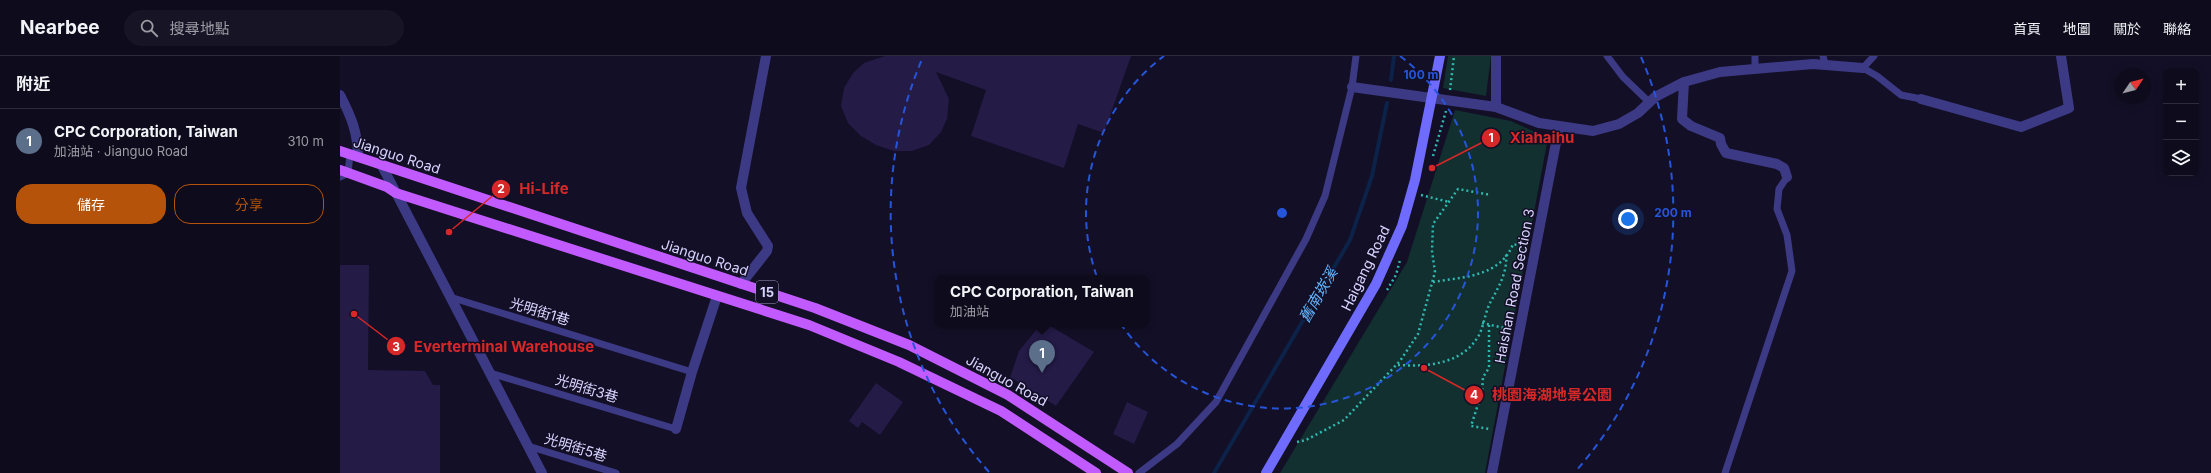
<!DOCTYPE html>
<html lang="zh-TW">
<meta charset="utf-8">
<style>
body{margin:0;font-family:Inter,"Noto Sans TC",sans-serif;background:#171425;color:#f1f3f6}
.controls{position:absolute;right:12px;top:12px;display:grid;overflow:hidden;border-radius:8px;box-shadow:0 2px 10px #0003}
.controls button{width:36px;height:36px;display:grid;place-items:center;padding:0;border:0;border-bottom:1px solid #2e2b3b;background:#0e0b1c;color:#f1f3f6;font:20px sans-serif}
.compass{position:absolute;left:1775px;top:12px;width:36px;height:36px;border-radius:50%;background:#0e0b1c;box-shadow:0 2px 10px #0003;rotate:55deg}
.you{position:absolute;left:1288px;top:163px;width:14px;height:14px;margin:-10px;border:3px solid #fff;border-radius:50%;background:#1a73e8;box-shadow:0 0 0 6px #1a73e833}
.badge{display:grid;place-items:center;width:26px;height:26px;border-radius:50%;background:#b45309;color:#fff;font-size:13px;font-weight:700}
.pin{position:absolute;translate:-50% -33px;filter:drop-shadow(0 1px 2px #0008)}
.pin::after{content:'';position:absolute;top:21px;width:14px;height:12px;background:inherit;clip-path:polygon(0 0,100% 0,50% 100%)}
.popup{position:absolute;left:595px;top:219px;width:214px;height:52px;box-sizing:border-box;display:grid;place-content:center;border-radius:8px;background:#0e0b1c;filter:drop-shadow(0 1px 3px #0005);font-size:13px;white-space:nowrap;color:#9b9ba3}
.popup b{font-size:15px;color:#f1f3f6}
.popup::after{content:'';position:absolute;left:50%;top:100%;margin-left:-8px;border:8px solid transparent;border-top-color:#0e0b1c}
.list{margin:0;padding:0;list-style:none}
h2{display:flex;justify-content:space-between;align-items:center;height:52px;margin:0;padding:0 16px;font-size:17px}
h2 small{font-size:13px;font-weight:400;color:#9b9ba3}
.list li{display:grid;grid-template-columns:26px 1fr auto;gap:12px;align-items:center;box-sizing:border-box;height:64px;padding:0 16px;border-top:1px solid #2e2b3b}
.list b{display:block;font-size:15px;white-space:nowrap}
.list p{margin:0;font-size:13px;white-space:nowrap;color:#9b9ba3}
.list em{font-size:13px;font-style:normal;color:#9b9ba3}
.actions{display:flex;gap:8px;padding:12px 16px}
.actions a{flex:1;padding:9px 0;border:1px solid #b45309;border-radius:16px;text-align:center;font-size:14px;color:#b45309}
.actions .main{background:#b45309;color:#fff}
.icon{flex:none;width:22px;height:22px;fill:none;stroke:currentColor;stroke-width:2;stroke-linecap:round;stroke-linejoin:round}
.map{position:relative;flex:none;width:1871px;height:417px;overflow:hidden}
header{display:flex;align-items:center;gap:24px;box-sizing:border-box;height:56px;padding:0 20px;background:#0e0b1c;border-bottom:1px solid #2e2b3b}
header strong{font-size:19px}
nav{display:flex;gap:22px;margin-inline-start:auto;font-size:14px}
.search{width:280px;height:36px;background:#171425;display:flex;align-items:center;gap:10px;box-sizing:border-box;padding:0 14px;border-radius:22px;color:#9b9ba3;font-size:15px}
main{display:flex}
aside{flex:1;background:#0e0b1c}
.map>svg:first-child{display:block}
.green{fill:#12302f}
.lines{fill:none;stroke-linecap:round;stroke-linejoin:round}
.stream{stroke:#0c2248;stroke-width:4}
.building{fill:#241b47}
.path{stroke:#2fb8b0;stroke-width:2.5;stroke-dasharray:2 3;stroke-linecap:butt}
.lane{stroke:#3d3a85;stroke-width:7}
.street{stroke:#3d3a85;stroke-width:10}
.secondary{stroke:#6f6bff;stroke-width:10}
.primary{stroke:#c25bff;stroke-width:10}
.ring{fill:none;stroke:#2655da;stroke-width:2;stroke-dasharray:7 5}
.labels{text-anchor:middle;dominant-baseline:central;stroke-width:3;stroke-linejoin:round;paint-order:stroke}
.shield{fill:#130f26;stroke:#9e99be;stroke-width:1}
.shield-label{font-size:13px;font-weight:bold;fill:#d9d4ff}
.street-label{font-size:14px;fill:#d9d4ff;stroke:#130f26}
.water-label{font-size:15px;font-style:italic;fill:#62b6ff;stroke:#130f26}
.centre{fill:#2655da;stroke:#130f26;stroke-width:2}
.ring-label{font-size:12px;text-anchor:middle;font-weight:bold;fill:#2655da;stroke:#130f26;stroke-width:3;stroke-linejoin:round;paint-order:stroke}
.leader{fill:none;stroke:#d62828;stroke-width:1.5}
.callout-dot{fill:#d62828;stroke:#130f26;stroke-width:1.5}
.mark-label{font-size:12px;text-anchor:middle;font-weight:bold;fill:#fff}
.callout-label{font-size:15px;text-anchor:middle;font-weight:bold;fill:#d62828;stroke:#130f26;stroke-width:3;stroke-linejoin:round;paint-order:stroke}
</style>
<header>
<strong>Nearbee</strong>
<div class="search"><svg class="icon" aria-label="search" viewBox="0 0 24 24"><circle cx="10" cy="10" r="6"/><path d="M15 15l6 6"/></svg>搜尋地點</div>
<nav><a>首頁</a><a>地圖</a><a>關於</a><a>聯絡</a></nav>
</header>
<main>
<aside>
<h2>附近<small></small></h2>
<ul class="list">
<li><span class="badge" style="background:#5c6f8a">1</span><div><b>CPC Corporation, Taiwan</b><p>加油站 · Jianguo Road</p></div><em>310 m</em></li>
</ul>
<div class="actions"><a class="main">儲存</a><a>分享</a></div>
</aside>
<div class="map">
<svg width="1871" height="417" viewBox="0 0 1871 417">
<rect width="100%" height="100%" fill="#130f26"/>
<path class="green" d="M 1108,0 L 1151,0 L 1146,40 L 1103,32 Z
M 1115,54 L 1171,65 L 1208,82 L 1145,417 L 940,417 L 1067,206 Z"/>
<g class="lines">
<path class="stream" d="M 1051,24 L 1054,0
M 874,417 L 1010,184 L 1032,120 L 1047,47"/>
</g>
<path class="building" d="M 545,0 L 791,0 L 764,77 L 738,68 L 724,112 L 631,80 L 646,34 L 596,16 L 609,43 L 607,63 L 601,76 L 589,89 L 572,95 L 554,95 L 536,89 L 521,80 L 508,67 L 501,50 L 504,32 L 513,17 L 524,7 Z
M 0,209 L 29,209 L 28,314 L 85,315 L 93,329 L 100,329 L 100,417 L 0,417 Z
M 701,268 L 707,268 L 754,296 L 716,350 L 670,321 L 679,295 Z
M 536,327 L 563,346 L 540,379 L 522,366 L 518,372 L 509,365 Z
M 787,346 L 808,356 L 794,388 L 773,378 Z"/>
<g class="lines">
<path class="path" d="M 1110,34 L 1114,0
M 1093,100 L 1106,55
M 1081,139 L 1109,146
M 1093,226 C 1123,221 1160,221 1173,188 L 1185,191
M 1047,234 L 1056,219 L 1060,204
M 1142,267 L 1169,273
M 1149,269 L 1149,312 L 1143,321 L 1142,336 L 1131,370 L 1150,373
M 1058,309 C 1088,311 1123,308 1139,279 C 1144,269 1145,257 1150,247 C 1158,232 1168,216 1166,198
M 957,386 L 966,384 L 1004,364 L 1060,305 L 1078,278 L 1095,216 L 1092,195 L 1093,168 L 1118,133 L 1151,139"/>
<path class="lane" d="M 1267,0 L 1283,21 L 1309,46
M 1415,0 L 1415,13
M 1483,0 L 1485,8
M 1534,0 L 1523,12 L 1537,20 L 1561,39 L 1581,43
M 0,121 L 8,117 L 10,98
M 110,241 L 352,316
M 150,317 L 336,373
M 188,390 L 276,417
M 799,417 L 837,388 L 876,346 L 966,183 L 985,140 L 1012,31 L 1016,0
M 1385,417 L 1452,215 L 1447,179 L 1437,153 L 1439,133 L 1447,121"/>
<path class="street" d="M 1344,26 L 1342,63 L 1351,70 L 1380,82 L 1381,88 L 1386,97 L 1437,108 L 1444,112 L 1447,121
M 1012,31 L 1156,51 L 1199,67 L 1253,75 L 1279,68 L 1298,57 L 1315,41 L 1344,26 L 1380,16 L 1473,8 L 1523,12
M 0,39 C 11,60 18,77 18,101
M 1581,43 L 1681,71 L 1729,52 L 1721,0
M 1156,51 L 1156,0
M 41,108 L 202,417
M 401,228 L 427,195 L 428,190 L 407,157 L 401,132 L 426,0
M 336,373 L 352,316 L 377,240
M 1152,417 L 1219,71"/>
<path class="secondary" d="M 926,417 L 1036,228 L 1062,170 L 1075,124 L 1100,0"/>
<path class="primary" d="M 0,95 L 475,252 L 569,289 L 668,339 L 788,417
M 0,114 L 47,131 L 56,137 L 469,269 L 559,306 L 661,355 L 756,417"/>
</g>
<g class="ring">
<path d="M1060 0A196 196 0 1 1 824 0"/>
<path d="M649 416A391 391 0 0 1 583 1M1301 1A391 391 0 0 1 1235 416"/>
</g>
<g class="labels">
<rect class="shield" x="416" y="225" width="22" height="22" rx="3"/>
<g class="shield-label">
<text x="427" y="236">15</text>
</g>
<g class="street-label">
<text transform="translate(57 99) rotate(18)">Jianguo Road</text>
<text transform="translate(365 201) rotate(18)">Jianguo Road</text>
<text transform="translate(1025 212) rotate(-64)">Haigang Road</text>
<text transform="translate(1174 230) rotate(-79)">Haishan Road Section 3</text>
<text transform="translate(200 255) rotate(17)">光明街1巷</text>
<text transform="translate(667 324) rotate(29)">Jianguo Road</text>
<text transform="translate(247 332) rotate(17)">光明街3巷</text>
<text transform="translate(236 391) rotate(17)">光明街5巷</text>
</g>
<g class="water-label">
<text transform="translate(978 239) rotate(-60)">舊南崁溪</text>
</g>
</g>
<circle cx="942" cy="157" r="6" class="centre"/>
<g class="ring-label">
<text x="1081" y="23">100 m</text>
<text x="1333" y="161">200 m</text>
</g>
<path class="leader" d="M1092 112L1151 82M109 176L161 133M14 258L56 290M1084 312L1134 339"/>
<g class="callout-dot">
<circle cx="1092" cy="112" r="4"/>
<circle cx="109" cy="176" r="4"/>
<circle cx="14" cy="258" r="4"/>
<circle cx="1084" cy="312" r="4"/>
<circle cx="1151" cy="82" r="10"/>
<circle cx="161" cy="133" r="10"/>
<circle cx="56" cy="290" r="10"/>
<circle cx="1134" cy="339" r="10"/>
</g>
<g class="mark-label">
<text x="1151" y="86">1</text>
<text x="161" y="137">2</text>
<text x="56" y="295">3</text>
<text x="1134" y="343">4</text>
</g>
<g class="callout-label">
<text x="1202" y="87">Xiahaihu</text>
<text x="204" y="138">Hi-Life</text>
<text x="164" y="296">Everterminal Warehouse</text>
<text x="1212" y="344">桃園海湖地景公園</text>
</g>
</svg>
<div class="controls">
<button>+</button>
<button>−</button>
<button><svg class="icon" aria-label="layers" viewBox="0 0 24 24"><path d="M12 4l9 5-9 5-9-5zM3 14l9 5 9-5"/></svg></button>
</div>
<svg class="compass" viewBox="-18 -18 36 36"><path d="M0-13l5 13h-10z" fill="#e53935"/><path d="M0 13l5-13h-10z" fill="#9b9ba3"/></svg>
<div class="you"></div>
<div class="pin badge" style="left:702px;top:317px;background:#5c6f8a">1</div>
<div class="popup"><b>CPC Corporation, Taiwan</b>加油站</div>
</div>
</main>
